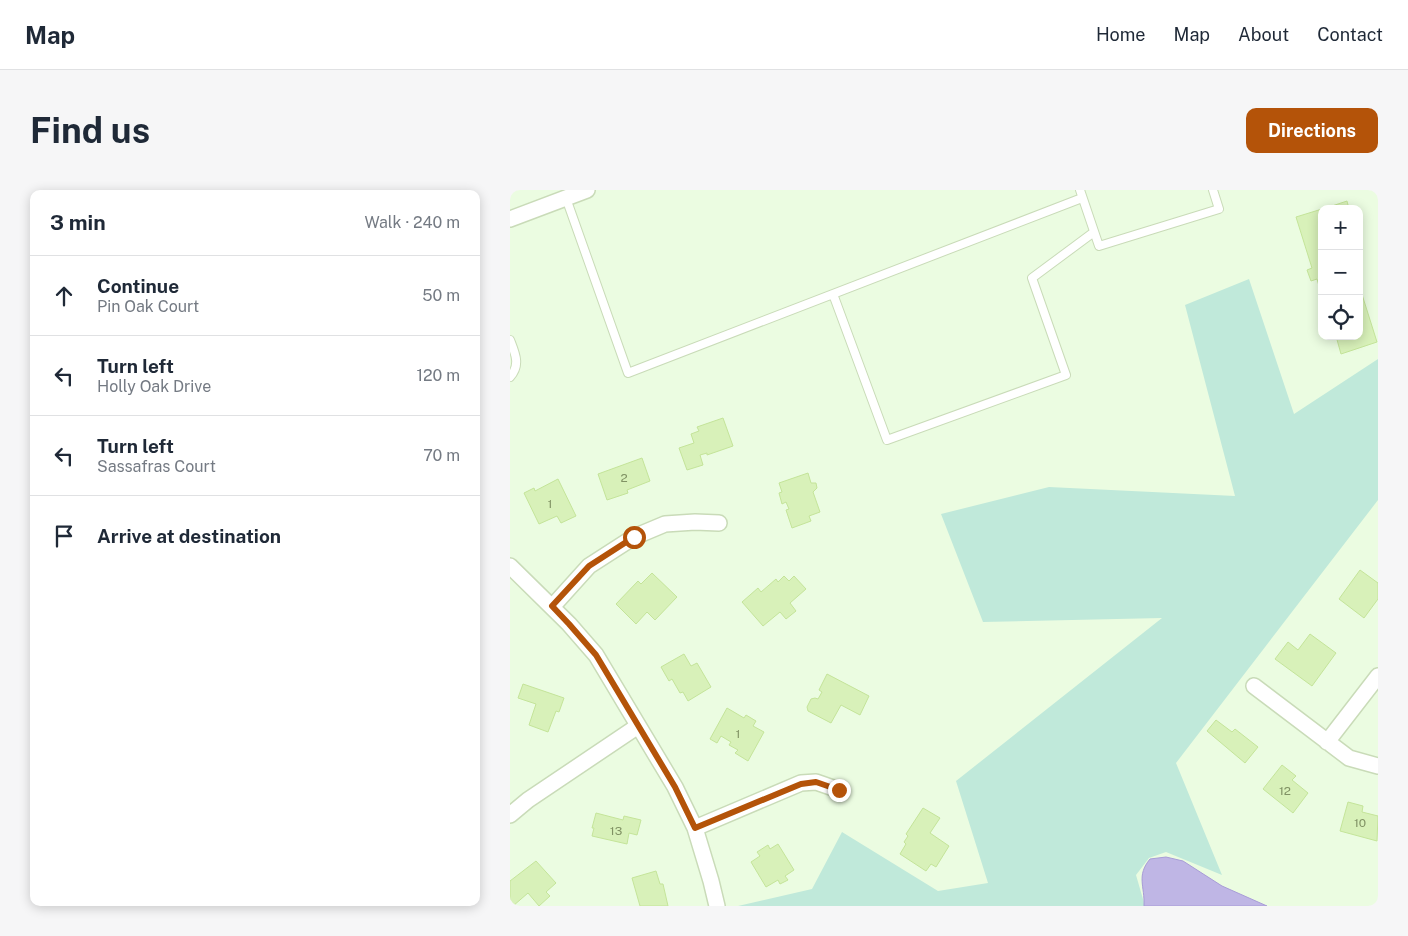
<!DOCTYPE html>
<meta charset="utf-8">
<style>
body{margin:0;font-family:"Public Sans",sans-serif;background:#f6f6f7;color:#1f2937}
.controls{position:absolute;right:15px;top:15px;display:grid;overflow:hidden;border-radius:10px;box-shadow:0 2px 12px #0003}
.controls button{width:45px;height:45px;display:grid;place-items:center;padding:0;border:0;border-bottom:1px solid #e0e1e3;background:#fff;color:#1f2937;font:25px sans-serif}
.stop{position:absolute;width:15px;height:15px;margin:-11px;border:4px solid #b45309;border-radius:50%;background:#fff}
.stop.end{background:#b45309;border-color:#fff;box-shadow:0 1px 5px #0008}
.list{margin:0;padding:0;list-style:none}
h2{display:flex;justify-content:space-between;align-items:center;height:65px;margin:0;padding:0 20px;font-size:21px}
h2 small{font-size:16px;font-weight:400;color:#747a83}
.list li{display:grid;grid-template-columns:32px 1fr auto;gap:15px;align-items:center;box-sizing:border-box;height:80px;padding:0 20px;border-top:1px solid #e0e1e3}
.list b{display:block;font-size:19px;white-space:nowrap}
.list p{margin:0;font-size:16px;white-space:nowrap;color:#747a83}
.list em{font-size:16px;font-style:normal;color:#747a83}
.icon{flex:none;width:28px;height:28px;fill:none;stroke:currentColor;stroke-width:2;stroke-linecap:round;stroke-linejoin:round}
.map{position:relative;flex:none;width:868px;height:716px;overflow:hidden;border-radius:10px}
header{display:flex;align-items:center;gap:30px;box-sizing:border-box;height:70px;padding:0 25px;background:#fff;border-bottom:1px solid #e0e1e3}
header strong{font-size:24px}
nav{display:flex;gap:28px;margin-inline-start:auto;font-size:18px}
.intro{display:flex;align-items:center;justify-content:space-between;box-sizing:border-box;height:120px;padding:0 30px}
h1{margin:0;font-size:35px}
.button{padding:12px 22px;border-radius:10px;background:#b45309;color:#fff;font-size:18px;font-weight:700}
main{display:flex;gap:30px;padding:0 30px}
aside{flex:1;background:#fff;border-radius:10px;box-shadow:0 2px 12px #0003}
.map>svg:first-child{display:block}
.green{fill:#c0e9da}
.water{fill:#bfb6e5;stroke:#a89cd7}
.building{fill:#d8f1b9;stroke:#c4e499}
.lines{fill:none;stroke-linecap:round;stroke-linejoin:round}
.lane-casing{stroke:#c9dbb8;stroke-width:10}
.street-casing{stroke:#c9dbb8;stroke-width:18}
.lane{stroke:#fff;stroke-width:8}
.street{stroke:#fff;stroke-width:15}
.route{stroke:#b45309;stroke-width:6}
.labels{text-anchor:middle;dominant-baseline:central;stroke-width:4;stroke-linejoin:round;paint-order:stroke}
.number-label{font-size:12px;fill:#809264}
</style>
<header>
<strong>Map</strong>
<nav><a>Home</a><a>Map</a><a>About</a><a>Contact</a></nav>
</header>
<div class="intro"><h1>Find us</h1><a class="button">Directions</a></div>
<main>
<aside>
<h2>3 min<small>Walk · 240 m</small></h2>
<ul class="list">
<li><svg class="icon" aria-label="ahead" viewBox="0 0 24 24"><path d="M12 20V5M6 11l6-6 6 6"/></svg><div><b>Continue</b><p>Pin Oak Court</p></div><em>50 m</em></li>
<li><svg class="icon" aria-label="left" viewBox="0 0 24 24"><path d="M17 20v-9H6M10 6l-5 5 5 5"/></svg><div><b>Turn left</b><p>Holly Oak Drive</p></div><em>120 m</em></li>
<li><svg class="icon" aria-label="left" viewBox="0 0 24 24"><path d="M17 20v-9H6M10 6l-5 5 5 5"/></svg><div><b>Turn left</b><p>Sassafras Court</p></div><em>70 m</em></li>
<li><svg class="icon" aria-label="arrive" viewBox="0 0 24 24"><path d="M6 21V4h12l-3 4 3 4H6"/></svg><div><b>Arrive at destination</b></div></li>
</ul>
</aside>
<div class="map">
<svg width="868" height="716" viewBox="0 0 868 716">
<rect width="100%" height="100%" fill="#ebfce1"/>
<path class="green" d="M 739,89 L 784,224 L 868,169 L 868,310 L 666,573 L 712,685 L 656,662 L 639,668 L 626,685 L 635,716 L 228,716 L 302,699 L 332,642 L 428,701 L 478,693 L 446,591 L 652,428 L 473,432 L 431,324 L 539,297 L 725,306 L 675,115 Z"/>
<path class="water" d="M 656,667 L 673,671 L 712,696 L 757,716 L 634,716 C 635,696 626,686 640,669 Z"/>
<path class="building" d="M 837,11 L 839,19 L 813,19 Z
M 812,19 L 812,106 L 807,89 L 801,91 L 797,80 L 802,78 L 786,27 Z
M 849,95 L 867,152 L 831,164 L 826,146 L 849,146 Z
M 213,228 L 223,256 L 197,265 L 197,263 L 190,265 L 193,275 L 177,280 L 169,258 L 184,253 L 181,244 L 189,241 L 187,237 Z
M 132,268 L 140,291 L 117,300 L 118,303 L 97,310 L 88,284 Z
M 298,283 L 301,293 L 306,293 L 307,298 L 303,302 L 310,322 L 299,326 L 301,331 L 282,338 L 276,320 L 279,319 L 276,312 L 272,314 L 269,303 L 272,302 L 269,293 Z
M 48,289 L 66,326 L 51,333 L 47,326 L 29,334 L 14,303 L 24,298 L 25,301 Z
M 850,380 L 868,393 L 868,409 L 854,428 L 829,409 Z
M 142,383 L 167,407 L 145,430 L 137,422 L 126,434 L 106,414 L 128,391 L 131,394 Z
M 274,386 L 279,391 L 284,386 L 296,399 L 280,413 L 286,421 L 276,429 L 270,422 L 253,436 L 232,412 L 248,398 L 251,402 L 266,389 L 268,392 Z
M 800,444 L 826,463 L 802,496 L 765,469 L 778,452 L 788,460 Z
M 174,464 L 181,476 L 187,473 L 201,497 L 178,511 L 173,502 L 170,503 L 162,489 L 159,491 L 151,477 Z
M 317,484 L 359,506 L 350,525 L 331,515 L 321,533 L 298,521 L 297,517 L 301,509 L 305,508 L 308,509 L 312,502 L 309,500 Z
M 13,494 L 54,508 L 49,522 L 46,521 L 38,542 L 19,535 L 26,514 L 8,508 Z
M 217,518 L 234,528 L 236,525 L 246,531 L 243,536 L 254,542 L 238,571 L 225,563 L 228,560 L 219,555 L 221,552 L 211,546 L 207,553 L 200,549 Z
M 706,530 L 722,542 L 725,539 L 748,557 L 735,573 L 697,541 Z
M 772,575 L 786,586 L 782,590 L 798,603 L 783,623 L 753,599 Z
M 838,612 L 853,616 L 852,622 L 868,626 L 867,651 L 830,641 Z
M 413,618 L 430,628 L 420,643 L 439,656 L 426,677 L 421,674 L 416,681 L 390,664 L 396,654 L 394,652 L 398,646 L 396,644 Z
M 86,623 L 113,630 L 114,626 L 131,630 L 127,645 L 119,643 L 117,654 L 82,646 L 84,638 L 82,638 Z
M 268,654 L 284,680 L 275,686 L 278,690 L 270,694 L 268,690 L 256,697 L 241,672 L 250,666 L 247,662 L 258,655 L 260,659 Z
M 26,671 L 46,693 L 36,702 L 40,706 L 29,716 L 18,703 L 3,716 L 0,716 L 0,691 Z
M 146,681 L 150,694 L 153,694 L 158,716 L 130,716 L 122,688 Z"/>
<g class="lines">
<g class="lane-casing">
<path id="lane" d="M 570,0 L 589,56 L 709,19 L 703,0
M 56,8 L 118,183 L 572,8
M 323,104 L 377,250 L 556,185 L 522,88 L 584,42
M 0,150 C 5,163 11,175 0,187"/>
</g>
<g class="street-casing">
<path id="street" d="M 0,29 L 77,0
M 0,376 L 59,434 L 86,465 L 165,597 L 185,638 L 201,691 L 207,716
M 42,417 L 79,376 L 124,347 L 155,334 L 185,332 L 209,333
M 744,496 L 839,568 L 868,576
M 817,552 L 868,486
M 0,625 L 18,610 L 128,536
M 185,638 L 291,593 L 306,592 L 329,600"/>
</g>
<use href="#lane" class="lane"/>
<use href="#street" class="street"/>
</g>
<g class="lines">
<path class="route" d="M 124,347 L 79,376 L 42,416 L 59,434 L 86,465 L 165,597 L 185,638 L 291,594 L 306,592 L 329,600"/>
</g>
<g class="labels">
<g class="number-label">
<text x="114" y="288">2</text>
<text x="40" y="314">1</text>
<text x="228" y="544">1</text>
<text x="775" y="601">12</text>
<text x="850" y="633">10</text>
<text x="106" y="641">13</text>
</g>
</g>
</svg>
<div class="controls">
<button>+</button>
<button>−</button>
<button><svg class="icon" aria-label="locate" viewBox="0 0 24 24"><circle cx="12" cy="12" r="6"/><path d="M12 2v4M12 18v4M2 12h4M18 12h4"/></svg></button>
</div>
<div class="stop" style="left:124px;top:347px"></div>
<div class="stop end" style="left:329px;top:600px"></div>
</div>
</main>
